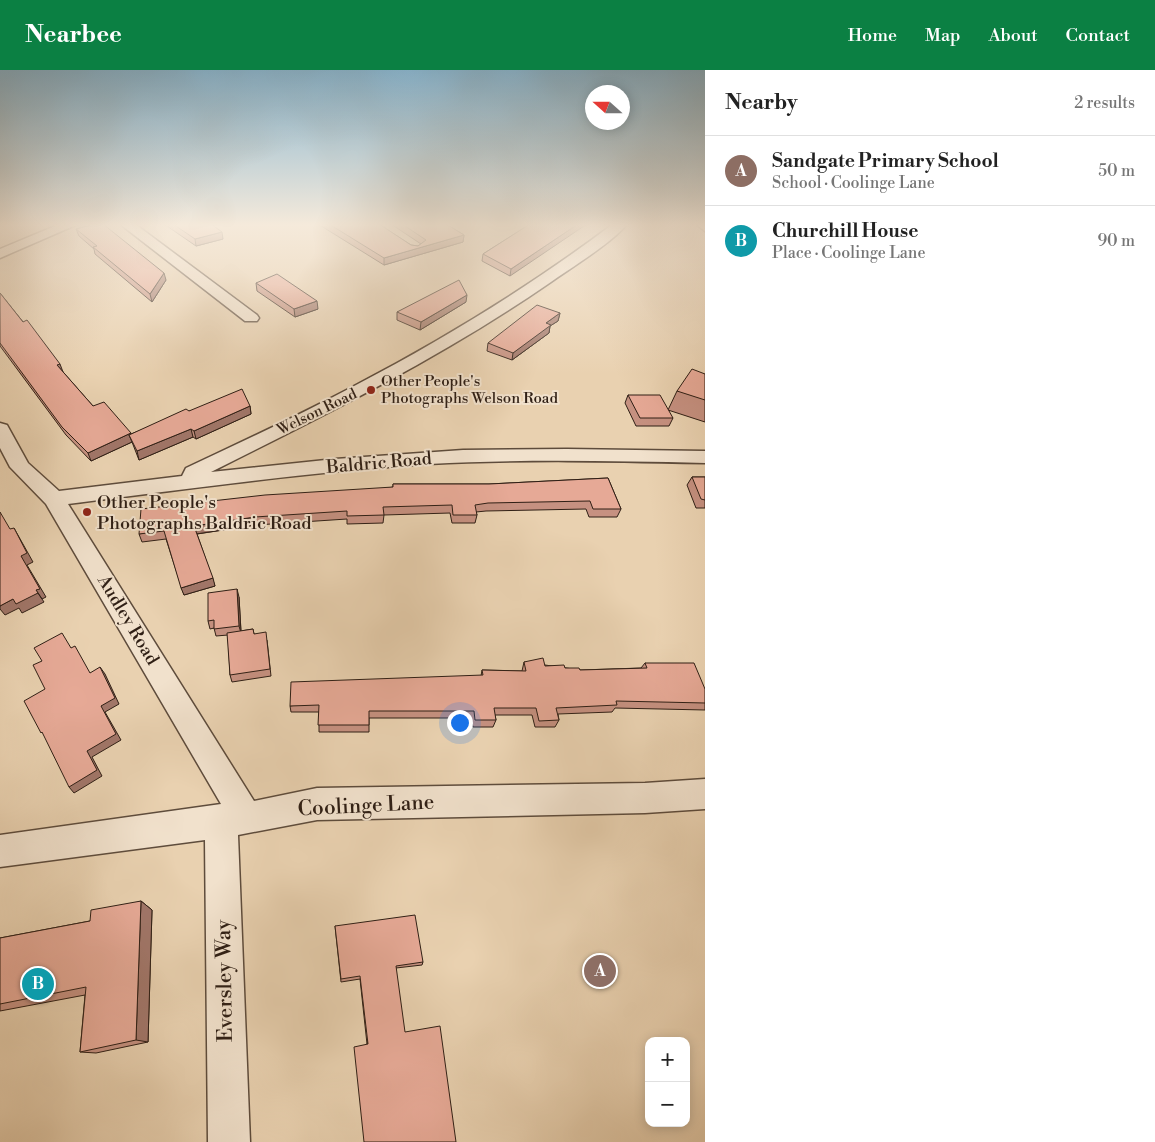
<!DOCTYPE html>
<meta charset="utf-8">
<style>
body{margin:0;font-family:"Libre Bodoni",serif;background:#f2f2f2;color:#222}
.controls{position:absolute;right:15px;bottom:15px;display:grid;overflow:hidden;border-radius:10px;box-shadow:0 2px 12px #0003}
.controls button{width:45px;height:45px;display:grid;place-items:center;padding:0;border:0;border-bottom:1px solid #e0e0e0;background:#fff;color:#222;font:25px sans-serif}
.compass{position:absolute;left:585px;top:15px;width:45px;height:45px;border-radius:50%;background:#fff;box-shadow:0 2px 12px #0003;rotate:291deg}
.you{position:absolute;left:459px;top:652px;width:18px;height:18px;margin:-12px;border:4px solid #fff;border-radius:50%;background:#1a73e8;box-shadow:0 0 0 8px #1a73e833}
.badge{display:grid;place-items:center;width:32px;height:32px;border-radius:50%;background:#0b8043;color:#fff;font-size:16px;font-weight:700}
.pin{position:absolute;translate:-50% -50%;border:2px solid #fff;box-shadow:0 1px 5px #0006}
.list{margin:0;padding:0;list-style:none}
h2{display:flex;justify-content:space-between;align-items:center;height:65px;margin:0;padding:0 20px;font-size:21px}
h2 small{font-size:16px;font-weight:400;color:#767676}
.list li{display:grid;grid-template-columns:32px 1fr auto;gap:15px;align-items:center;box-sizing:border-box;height:70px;padding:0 20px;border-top:1px solid #e0e0e0}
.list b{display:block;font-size:19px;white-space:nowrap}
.list p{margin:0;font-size:16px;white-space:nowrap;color:#767676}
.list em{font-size:16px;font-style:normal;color:#767676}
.map{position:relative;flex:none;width:705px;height:1072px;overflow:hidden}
header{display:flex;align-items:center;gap:30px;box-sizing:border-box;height:70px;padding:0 25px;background:#0b8043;color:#fff}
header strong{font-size:24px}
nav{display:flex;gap:28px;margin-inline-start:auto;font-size:18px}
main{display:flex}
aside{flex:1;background:#fff}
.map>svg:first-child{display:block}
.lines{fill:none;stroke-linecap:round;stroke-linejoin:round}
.minor-casing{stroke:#5e4c3c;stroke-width:3}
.minor{fill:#f1e1cc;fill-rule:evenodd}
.wall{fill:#c69181;stroke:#2f1f15}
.shaded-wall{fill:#a17669;stroke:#2f1f15}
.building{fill:#e6a996;stroke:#2f1f15}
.poi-dot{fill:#8f2418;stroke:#f1e1cc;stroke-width:2}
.labels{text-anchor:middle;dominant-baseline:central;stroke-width:4;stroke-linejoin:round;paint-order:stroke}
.far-poi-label{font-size:15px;fill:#2f1f15;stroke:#f1e1cc;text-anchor:start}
.far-street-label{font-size:15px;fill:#2f1f15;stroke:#f1e1cc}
.street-label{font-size:18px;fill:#2f1f15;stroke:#f1e1cc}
.poi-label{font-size:18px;fill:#2f1f15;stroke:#f1e1cc;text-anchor:start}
.near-street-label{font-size:21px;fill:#2f1f15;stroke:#f1e1cc}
</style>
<header>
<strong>Nearbee</strong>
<nav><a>Home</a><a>Map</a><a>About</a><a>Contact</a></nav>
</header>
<main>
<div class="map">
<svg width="705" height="1072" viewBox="0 0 705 1072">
<rect width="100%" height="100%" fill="#e9d1b0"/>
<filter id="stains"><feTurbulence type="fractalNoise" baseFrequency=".004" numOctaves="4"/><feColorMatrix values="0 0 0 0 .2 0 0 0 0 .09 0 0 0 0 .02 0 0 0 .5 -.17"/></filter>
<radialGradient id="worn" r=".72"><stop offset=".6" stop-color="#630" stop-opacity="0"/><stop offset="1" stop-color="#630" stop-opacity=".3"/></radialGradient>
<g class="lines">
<g class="minor-casing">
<path id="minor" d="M 60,154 L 78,154 L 0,188 L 0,179 Z
M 120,154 L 135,154 L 257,245 L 259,248 L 257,251 L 245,251 Z
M 613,154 L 627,154 C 612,173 569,199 548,214 C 442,287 327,344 211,402 L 335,389 L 463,380 L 567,379 L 705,381 L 705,393 C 613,391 521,389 429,394 C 308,402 188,419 68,434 L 254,731 L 317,718 L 645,713 L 705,709 L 705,739 L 645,743 L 317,750 L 238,765 L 250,1072 L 208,1072 L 205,770 L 0,797 L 0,765 L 221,734 L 46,434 L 10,397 L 0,378 L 0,353 L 7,355 L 28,393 L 59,421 L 182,406 L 186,398 C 243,371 300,345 356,315 C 446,268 532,215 613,154 Z
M 696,154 L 705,154 L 705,161 Z"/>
</g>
<use href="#minor" class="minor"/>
</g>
<path class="wall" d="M 164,154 L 211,154 L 223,169 L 196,176 Z
M 318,154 L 379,154 L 411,175 L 418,176 L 421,174 L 391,154 L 446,154 L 464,165 L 463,172 L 384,195 Z
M 530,154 L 510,206 L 482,191 L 483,184 Z
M 76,159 L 166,210 L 152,232 L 95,184 L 94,179 L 79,166 Z
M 256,213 L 318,239 L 295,247 L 257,221 Z
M 0,223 L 63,302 L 93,336 L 131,364 L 189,341 L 250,336 L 251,344 L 196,369 L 193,367 L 139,390 L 132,372 L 91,391 L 66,365 L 0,276 Z
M 466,232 L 420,260 L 397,250 L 397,242 Z
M 560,243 L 558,251 L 550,256 L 549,263 L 512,290 L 487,281 L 488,273 Z
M 705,304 L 705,352 L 668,340 L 677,321 Z
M 628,325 L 673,348 L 669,356 L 636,356 L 625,333 Z
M 692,407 L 705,407 L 705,438 L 696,438 L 687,415 Z
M 608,408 L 621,439 L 617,447 L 589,447 L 586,439 L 486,441 L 476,442 L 477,445 L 475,453 L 452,453 L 450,443 L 384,445 L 383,453 L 347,454 L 347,449 L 256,455 L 197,464 L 215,516 L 184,525 L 166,469 L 142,472 L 139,464 L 393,417 L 393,414 L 489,414 Z
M 239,527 L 241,561 L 253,559 L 254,564 L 267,570 L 271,606 L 232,612 L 230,605 L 228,565 L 216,566 L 214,558 L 210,559 L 208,551 Z
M 524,592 L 580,600 L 641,598 L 645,593 L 705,619 L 705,640 L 615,638 L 612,642 L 558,644 L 559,650 L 555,657 L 535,657 L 532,645 L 495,645 L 496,650 L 493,657 L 473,657 L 471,648 L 369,648 L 369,662 L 319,662 L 319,642 L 291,642 L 290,636 L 481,606 L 482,600 L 522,601 Z
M 141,831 L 152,840 L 148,972 L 96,983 L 80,982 L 85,925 L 0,941 L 0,868 L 90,851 Z
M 335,856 L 423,892 L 422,895 L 396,898 L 367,974 L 360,909 L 341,912 Z"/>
<path class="shaded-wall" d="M 578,154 L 587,154 L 510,206 L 511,199 Z
M 222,162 L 223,169 L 196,176 L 195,169 Z
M 464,165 L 463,172 L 384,195 L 384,188 Z
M 164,203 L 166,210 L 152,232 L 150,224 Z
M 467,225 L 466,232 L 420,260 L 421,252 Z
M 317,231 L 318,239 L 295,247 L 294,239 Z
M 560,243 L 558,251 L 550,256 L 549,263 L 512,290 L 513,283 L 546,253 Z
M 60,294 L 63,302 L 57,295 Z
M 250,336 L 251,344 L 196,369 L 194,361 Z
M 191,359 L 193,367 L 139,390 L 137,381 Z
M 131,363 L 134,372 L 129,365 L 132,372 L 91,391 L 88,383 Z
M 255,447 L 256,455 L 196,464 L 194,456 Z
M 14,458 L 33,492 L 27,495 L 46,527 L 42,529 L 36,520 L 21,486 Z
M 213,508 L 215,516 L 184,525 L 181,518 Z
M 237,519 L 239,527 L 241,563 L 239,556 Z
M 38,523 L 44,532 L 22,543 L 19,538 L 5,545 L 0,539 L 0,536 L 13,529 Z
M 100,597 L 105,604 L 119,634 L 105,642 L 121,670 L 92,687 L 102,706 L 74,723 L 69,717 L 87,681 L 101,636 Z
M 141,831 L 152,840 L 148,972 L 136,970 Z"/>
<path class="building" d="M 95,154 L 103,154 L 164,203 L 150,224 L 93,177 L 97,176 L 76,159 Z
M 173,154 L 211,154 L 222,162 L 195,169 Z
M 329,154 L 379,154 L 411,175 L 418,176 L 426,170 L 402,154 L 446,154 L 464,165 L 384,188 Z
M 530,154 L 578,154 L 511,199 L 483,184 Z
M 277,204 L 317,231 L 294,239 L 256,213 Z
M 459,210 L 467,225 L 421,252 L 397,242 Z
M 0,223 L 23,252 L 27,250 L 60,294 L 57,295 L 93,336 L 104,332 L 131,363 L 88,383 L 62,357 L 0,273 Z
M 537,235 L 560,243 L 546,253 L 551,255 L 513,283 L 488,273 Z
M 692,299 L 705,304 L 705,330 L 677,321 Z
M 242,319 L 250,336 L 194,361 L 191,359 L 137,381 L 129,365 L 186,339 L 189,341 Z
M 628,325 L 660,325 L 673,348 L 640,348 Z
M 692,407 L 705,407 L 705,430 L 701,429 Z
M 608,408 L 621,439 L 593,439 L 590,431 L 488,433 L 475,435 L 477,445 L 453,445 L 452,435 L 383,437 L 384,445 L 347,446 L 347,441 L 255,447 L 194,456 L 213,508 L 181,518 L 164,461 L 139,464 L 141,439 L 265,425 L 393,417 L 393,414 L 489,414 Z
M 0,442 L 10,459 L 14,458 L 27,483 L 21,486 L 40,519 L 36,520 L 38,523 L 16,534 L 13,529 L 0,536 Z
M 237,519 L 239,556 L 214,559 L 214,550 L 208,551 L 208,523 Z
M 253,559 L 254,564 L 266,562 L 270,599 L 230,605 L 227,563 Z
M 62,563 L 71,578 L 75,576 L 90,603 L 100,597 L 115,628 L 101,636 L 116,664 L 87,681 L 97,700 L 69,717 L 42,662 L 41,663 L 24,631 L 45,619 L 33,595 L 42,591 L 34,578 Z
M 543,588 L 545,596 L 564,595 L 565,598 L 579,598 L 580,600 L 647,598 L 645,593 L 694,593 L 705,619 L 705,633 L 616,631 L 617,635 L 556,638 L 559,650 L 539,651 L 536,638 L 494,638 L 496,650 L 475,650 L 474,641 L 369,641 L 369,655 L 318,655 L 319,635 L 290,636 L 291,612 L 483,605 L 482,600 L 526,601 L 524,592 Z
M 141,831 L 136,970 L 80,982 L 86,917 L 0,934 L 0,868 L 90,851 L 91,840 Z
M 415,845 L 423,892 L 396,896 L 405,962 L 440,956 L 456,1072 L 364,1072 L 354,977 L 368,974 L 360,906 L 341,909 L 335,856 Z"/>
<linearGradient id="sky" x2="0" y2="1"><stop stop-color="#87b5d0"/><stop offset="0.51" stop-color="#f5eadb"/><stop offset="1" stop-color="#f5eadb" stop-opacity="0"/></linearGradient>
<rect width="705" height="304" fill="url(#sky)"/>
<g class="poi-dot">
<circle cx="371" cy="320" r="5"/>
<circle cx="87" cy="442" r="5"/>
</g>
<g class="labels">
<g class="far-poi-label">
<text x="381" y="311">Other People's<tspan x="381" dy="17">Photographs Welson Road</tspan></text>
</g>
<g class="far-street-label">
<text transform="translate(317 342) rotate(-26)">Welson Road</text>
</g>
<g class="street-label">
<text transform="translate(379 393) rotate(-5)">Baldric Road</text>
<text transform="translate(128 550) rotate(59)">Audley Road</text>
</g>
<g class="poi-label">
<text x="97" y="432">Other People's<tspan x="97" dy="21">Photographs Baldric Road</tspan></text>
</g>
<g class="near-street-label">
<text transform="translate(366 736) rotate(-3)">Coolinge Lane</text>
<text transform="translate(225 911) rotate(-91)">Eversley Way</text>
</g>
</g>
<rect width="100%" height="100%" filter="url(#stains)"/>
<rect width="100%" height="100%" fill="url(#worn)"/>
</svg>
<div class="controls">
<button>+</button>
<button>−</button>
</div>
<svg class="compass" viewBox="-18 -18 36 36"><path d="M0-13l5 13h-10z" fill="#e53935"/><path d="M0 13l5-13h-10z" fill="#767676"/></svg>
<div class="you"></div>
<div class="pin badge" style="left:600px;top:901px;background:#8d6e63">A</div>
<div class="pin badge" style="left:38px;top:914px;background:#0f9aa8">B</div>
</div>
<aside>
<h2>Nearby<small>2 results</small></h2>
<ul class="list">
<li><span class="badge" style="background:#8d6e63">A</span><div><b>Sandgate Primary School</b><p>School · Coolinge Lane</p></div><em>50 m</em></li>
<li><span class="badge" style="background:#0f9aa8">B</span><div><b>Churchill House</b><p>Place · Coolinge Lane</p></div><em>90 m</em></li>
</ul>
</aside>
</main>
